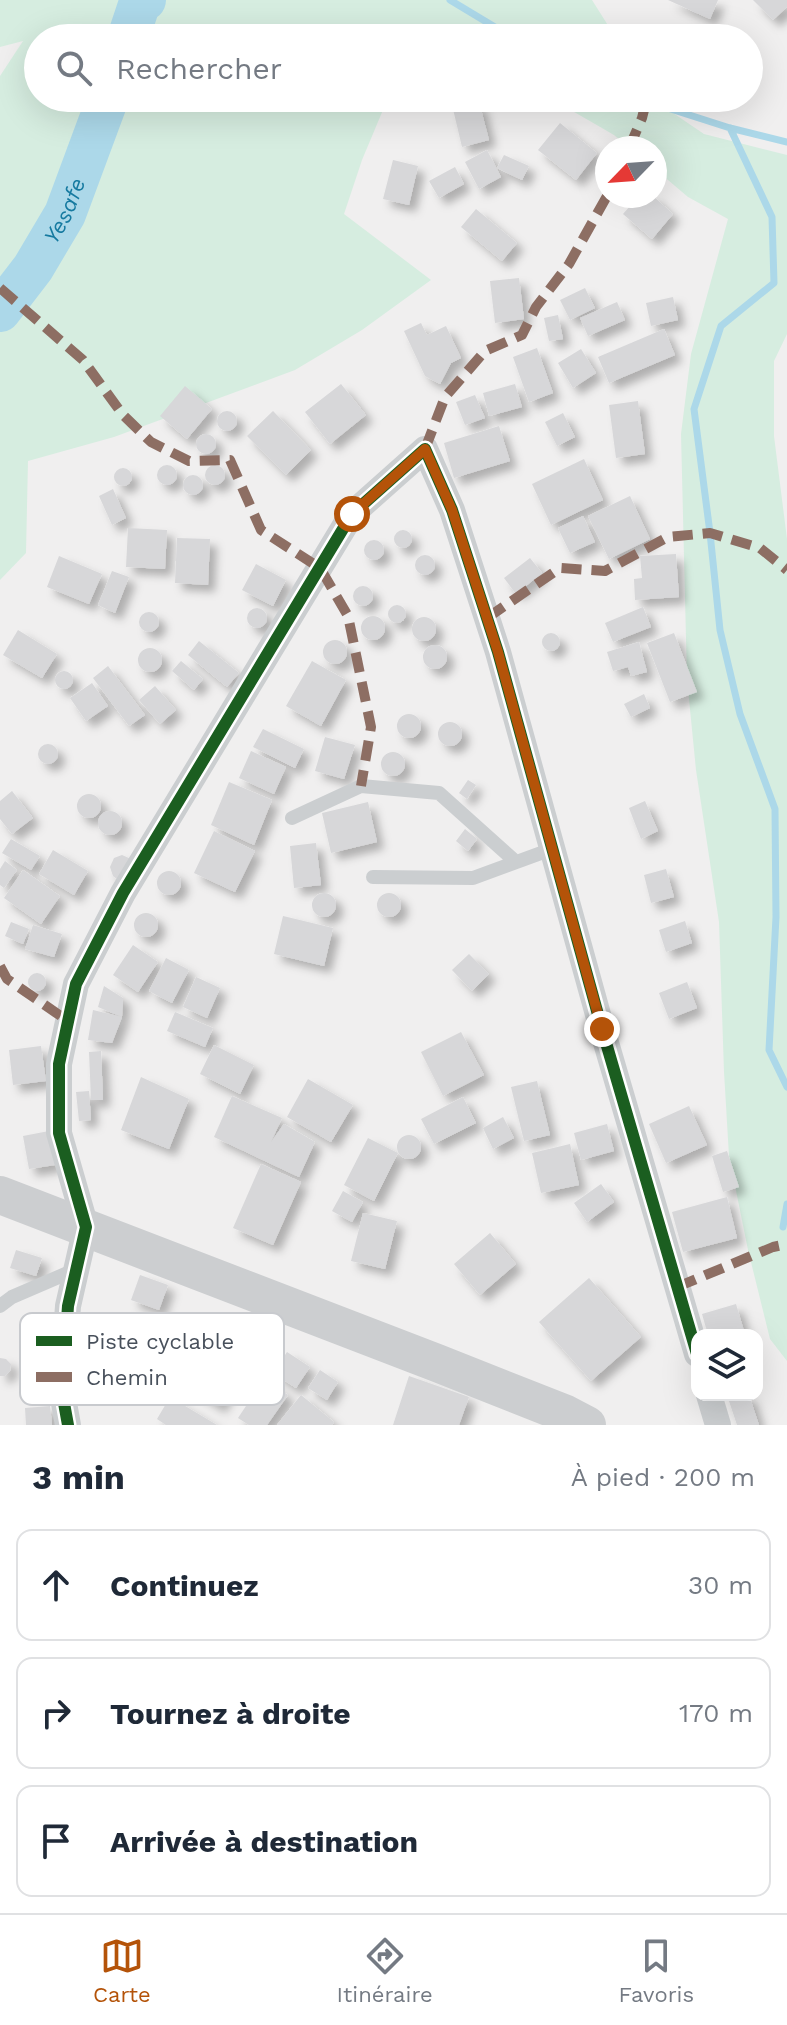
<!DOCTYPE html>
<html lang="fr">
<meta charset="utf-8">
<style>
body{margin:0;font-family:"Work Sans",sans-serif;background:#f2f2f3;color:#1f2937}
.controls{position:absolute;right:24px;bottom:24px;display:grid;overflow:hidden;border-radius:16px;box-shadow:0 8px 32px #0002}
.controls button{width:72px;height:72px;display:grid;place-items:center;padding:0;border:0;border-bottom:2px solid #e0e1e3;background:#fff;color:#1f2937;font:40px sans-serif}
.compass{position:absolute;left:595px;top:136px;width:72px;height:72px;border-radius:50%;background:#fff;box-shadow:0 8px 32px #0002;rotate:245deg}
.stop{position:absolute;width:24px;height:24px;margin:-18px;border:6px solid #b45309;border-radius:50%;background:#fff}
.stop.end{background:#b45309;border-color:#fff;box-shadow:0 2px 8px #0008}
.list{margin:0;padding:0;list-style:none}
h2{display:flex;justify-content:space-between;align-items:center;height:104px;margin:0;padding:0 32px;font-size:34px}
h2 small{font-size:26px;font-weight:400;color:#747a83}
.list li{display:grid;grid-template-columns:52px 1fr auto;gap:24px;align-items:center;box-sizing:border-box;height:112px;margin:0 16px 16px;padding:0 16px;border:2px solid #e0e1e3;border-radius:16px}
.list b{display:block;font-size:30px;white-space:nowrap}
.list em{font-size:26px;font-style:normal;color:#747a83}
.icon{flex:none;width:44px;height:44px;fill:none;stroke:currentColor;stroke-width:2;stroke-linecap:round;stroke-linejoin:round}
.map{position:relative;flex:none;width:787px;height:1425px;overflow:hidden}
.search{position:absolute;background:#fff;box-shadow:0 8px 32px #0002;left:24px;right:24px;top:24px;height:88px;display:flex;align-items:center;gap:20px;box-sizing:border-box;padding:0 28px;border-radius:44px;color:#747a83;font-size:30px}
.sheet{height:488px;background:#fff}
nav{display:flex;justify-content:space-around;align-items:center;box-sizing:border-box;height:112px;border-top:2px solid #e0e1e3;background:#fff;font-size:22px;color:#747a83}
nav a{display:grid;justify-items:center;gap:4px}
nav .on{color:#b45309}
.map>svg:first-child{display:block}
.green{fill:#d6ede0}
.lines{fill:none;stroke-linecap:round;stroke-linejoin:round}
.stream{stroke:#acd8e9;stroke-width:7}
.river{stroke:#acd8e9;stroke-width:42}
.building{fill:#d7d7d9;filter:url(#shadow)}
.service{stroke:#cbced0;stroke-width:14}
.minor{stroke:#cbced0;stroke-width:26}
.secondary{stroke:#ccced0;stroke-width:38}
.quiet{stroke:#8d6e63;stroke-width:10;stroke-dasharray:20 10;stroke-linecap:butt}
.cycleway-casing{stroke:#fff;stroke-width:17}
.cycleway{stroke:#1b5e20;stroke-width:12}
.route{stroke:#b45309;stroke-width:10}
.labels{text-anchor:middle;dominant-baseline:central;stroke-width:6;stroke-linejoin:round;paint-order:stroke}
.water-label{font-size:22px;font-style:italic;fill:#167aa0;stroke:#fff}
.key{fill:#fff;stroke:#c8cace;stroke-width:2}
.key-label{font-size:22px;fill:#48505b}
</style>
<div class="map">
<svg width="787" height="1425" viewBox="0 0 787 1425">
<defs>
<filter id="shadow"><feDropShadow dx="7" dy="7" stdDeviation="4" flood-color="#0004"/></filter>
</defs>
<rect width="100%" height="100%" fill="#f0efef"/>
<path class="green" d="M 0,0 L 592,0 L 616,38 L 38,38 L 38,98 L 388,98 L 362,160 L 344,214 L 431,280 L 362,330 L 295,370 L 114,437 L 28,461 L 26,553 L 0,580 L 0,76 L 23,41 L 0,47 Z
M 550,98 L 651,98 L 704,134 L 787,155 L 787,334 L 774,361 L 774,436 L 787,539 L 787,1361 L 770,1339 L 748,1250 L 729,1156 L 724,1072 L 719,922 L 696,770 L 687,679 L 681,434 L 691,354 L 728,219 L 688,197 L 655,169 L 655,148 L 630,148 L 614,135 Z"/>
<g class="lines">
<path class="stream" d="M 450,0 L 513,38
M 655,104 L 730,128 L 787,142
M 730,128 L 772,217 L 774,283 L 721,326 L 694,409 L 710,533 L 720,630 L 740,714 L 775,809 L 776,917 L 769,1050 L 787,1087
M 783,1227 L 787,1204"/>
<g class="river">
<path d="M 128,38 L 140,2 L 145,0"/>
<path id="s1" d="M 0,311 L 33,268 L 65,214 L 108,98"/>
</g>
</g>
<path class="building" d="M 668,0 L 718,0 L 710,19 Z
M 753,0 L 787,0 L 787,7 L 773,20 Z
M 479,102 L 489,140 L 462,147 L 453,109 Z
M 560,123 L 597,153 L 576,180 L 538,150 Z
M 487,150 L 501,177 L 479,189 L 465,162 Z
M 504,155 L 529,166 L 522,180 L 497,168 Z
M 393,160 L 418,166 L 409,205 L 383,199 Z
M 455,167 L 464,184 L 439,198 L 429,181 Z
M 639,196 L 653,196 L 673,214 L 652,239 L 623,214 Z
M 476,209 L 517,243 L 502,261 L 461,227 Z
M 519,278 L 524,319 L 495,323 L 490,281 Z
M 585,288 L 595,308 L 570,320 L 560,300 Z
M 673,297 L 678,320 L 651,326 L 646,303 Z
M 617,302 L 625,320 L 588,336 L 580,318 Z
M 558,315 L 563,339 L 549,341 L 544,318 Z
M 421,323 L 427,335 L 446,326 L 461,358 L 451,363 L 440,384 L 425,376 L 404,331 Z
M 664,329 L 675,355 L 609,383 L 598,357 Z
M 537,348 L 553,393 L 529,402 L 513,357 Z
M 581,349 L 596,373 L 573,388 L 558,363 Z
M 341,384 L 366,415 L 330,444 L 305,412 Z
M 515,384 L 522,407 L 489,416 L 483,393 Z
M 185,386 L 212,409 L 187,439 L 160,416 Z
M 475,395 L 485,418 L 465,425 L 456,402 Z
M 638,401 L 645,454 L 616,458 L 609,405 Z
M217 421a10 10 0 1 1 20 0a10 10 0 1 1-20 0Z
M 273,411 L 311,450 L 286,475 L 247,436 Z
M 563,413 L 575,437 L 557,446 L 545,422 Z
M 499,426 L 510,461 L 454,478 L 444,443 Z
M196 444a10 10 0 1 1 20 0a10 10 0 1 1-20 0Z
M 584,459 L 603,500 L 551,525 L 532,484 Z
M205 475a10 10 0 1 1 20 0a10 10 0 1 1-20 0Z
M157 475a10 10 0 1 1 20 0a10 10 0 1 1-20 0Z
M114 477a9 9 0 1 1 18 0a9 9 0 1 1-18 0Z
M183 485a10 10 0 1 1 20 0a10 10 0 1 1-20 0Z
M 113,489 L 126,518 L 112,525 L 99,496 Z
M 630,496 L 650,539 L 609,559 L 588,516 Z
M 583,516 L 595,542 L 570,553 L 558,528 Z
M 128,528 L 167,530 L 165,569 L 126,567 Z
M394 539a9 9 0 1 1 18 0a9 9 0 1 1-18 0Z
M 177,538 L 210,539 L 208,585 L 175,583 Z
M364 550a10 10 0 1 1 20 0a10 10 0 1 1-20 0Z
M 676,554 L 679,597 L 635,600 L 634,579 L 642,578 L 640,556 Z
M415 565a10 10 0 1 1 20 0a10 10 0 1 1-20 0Z
M 59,556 L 102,574 L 89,604 L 47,587 Z
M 530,558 L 542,573 L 516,594 L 504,578 Z
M 256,564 L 286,580 L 273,606 L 242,590 Z
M 112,571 L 129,577 L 115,613 L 98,605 Z
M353 596a10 10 0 1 1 20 0a10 10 0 1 1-20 0Z
M388 614a9 9 0 1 1 18 0a9 9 0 1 1-18 0Z
M 643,607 L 651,627 L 613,642 L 605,623 Z
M247 618a10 10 0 1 1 20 0a10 10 0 1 1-20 0Z
M139 622a10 10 0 1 1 20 0a10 10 0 1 1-20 0Z
M361 628a12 12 0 1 1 24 0a12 12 0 1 1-24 0Z
M412 629a12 12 0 1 1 24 0a12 12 0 1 1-24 0Z
M 18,630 L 57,654 L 42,678 L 3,655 Z
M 674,633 L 697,692 L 670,702 L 647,643 Z
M542 642a9 9 0 1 1 18 0a9 9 0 1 1-18 0Z
M323 652a12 12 0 1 1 24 0a12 12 0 1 1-24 0Z
M 199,641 L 239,673 L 227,687 L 188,655 Z
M 639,642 L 647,672 L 631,676 L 628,667 L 613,671 L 607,652 Z
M423 657a12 12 0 1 1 24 0a12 12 0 1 1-24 0Z
M138 660a12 12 0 1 1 24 0a12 12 0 1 1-24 0Z
M 181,661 L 203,679 L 194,690 L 172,671 Z
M 312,661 L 346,680 L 321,726 L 286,706 Z
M 108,666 L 145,715 L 129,726 L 93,678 Z
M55 680a9 9 0 1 1 18 0a9 9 0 1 1-18 0Z
M 92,683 L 108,706 L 86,721 L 70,698 Z
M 155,686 L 176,710 L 160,724 L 139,700 Z
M 644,694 L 650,708 L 631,717 L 624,704 Z
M397 726a12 12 0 1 1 24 0a12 12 0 1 1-24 0Z
M438 734a12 12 0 1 1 24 0a12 12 0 1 1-24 0Z
M 263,729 L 304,749 L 295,768 L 253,747 Z
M 325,737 L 355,745 L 344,779 L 315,771 Z
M38 754a10 10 0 1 1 20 0a10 10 0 1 1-20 0Z
M 251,751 L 286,767 L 274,794 L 239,778 Z
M381 764a12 12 0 1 1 24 0a12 12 0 1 1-24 0Z
M 468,780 L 476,785 L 467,799 L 459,793 Z
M 229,782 L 272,800 L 254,845 L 211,825 Z
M 12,791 L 33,818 L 12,834 L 0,819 L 0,801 Z
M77 806a12 12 0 1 1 24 0a12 12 0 1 1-24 0Z
M 645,801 L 658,831 L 641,839 L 629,808 Z
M 368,802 L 377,842 L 331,853 L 322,813 Z
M98 823a12 12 0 1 1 24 0a12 12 0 1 1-24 0Z
M 465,829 L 477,839 L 468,851 L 456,841 Z
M 214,831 L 255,851 L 235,892 L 194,873 Z
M 11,839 L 40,856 L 31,870 L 2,853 Z
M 316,843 L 321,885 L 294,888 L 290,846 Z
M 53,850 L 88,871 L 74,895 L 39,874 Z
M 122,855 L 131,859 L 117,879 L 113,876 L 110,867 L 114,858 Z
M 5,861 L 17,870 L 4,888 L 0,885 L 0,869 Z
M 666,869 L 674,897 L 651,903 L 644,875 Z
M 23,870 L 60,896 L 41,924 L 4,898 Z
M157 883a12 12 0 1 1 24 0a12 12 0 1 1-24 0Z
M377 905a12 12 0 1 1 24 0a12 12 0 1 1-24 0Z
M312 905a12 12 0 1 1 24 0a12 12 0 1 1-24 0Z
M134 925a12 12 0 1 1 24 0a12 12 0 1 1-24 0Z
M 283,916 L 333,928 L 324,966 L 274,954 Z
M 685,921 L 692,943 L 666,952 L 659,930 Z
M 11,922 L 29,929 L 23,944 L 5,936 Z
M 33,925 L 62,934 L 54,957 L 25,949 Z
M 133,945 L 158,962 L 138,992 L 113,975 Z
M 469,954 L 489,974 L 472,991 L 452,970 Z
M 166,958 L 189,970 L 172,1003 L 149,991 Z
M28 982a9 9 0 1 1 18 0a9 9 0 1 1-18 0Z
M 196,977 L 220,988 L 207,1018 L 183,1007 Z
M 687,982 L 697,1008 L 669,1019 L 659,993 Z
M 104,986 L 123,998 L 122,1017 L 98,1007 Z
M 93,1010 L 122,1017 L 112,1043 L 88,1040 Z
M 175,1012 L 213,1028 L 205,1047 L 167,1031 Z
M 461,1032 L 484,1075 L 443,1096 L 421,1052 Z
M 214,1045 L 254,1065 L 240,1094 L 200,1074 Z
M 41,1046 L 46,1081 L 13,1085 L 9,1050 Z
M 101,1051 L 103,1100 L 91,1100 L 89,1052 Z
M 141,1077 L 189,1099 L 169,1149 L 121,1130 Z
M 308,1079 L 353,1105 L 331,1142 L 287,1117 Z
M 537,1081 L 550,1135 L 524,1141 L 511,1087 Z
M 89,1091 L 91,1120 L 79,1121 L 76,1092 Z
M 232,1096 L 282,1118 L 271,1142 L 284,1124 L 315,1142 L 299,1177 L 214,1137 Z
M 463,1097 L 476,1123 L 434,1144 L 421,1119 Z
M 689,1106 L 707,1145 L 666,1163 L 649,1124 Z
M 503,1117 L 514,1138 L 493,1149 L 483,1128 Z
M 607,1124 L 614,1151 L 581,1160 L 574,1133 Z
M 49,1131 L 55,1165 L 29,1169 L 23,1136 Z
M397 1147a12 12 0 1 1 24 0a12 12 0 1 1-24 0Z
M 368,1138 L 398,1153 L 374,1201 L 344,1185 Z
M 570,1144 L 579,1185 L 541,1193 L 532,1153 Z
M 727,1151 L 739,1187 L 723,1192 L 712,1156 Z
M 261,1164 L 301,1182 L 273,1245 L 233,1228 Z
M 601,1184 L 614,1202 L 587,1222 L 574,1203 Z
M 343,1191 L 363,1202 L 352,1222 L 332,1211 Z
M 727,1197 L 737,1238 L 683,1252 L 672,1212 Z
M 363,1213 L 397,1221 L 385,1269 L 351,1261 Z
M 490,1233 L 516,1264 L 480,1295 L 454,1264 Z
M 16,1250 L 42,1258 L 36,1276 L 10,1268 Z
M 140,1275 L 168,1285 L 159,1310 L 131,1300 Z
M 589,1278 L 641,1337 L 591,1381 L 539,1322 Z
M 736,1304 L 744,1331 L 730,1335 L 708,1335 L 702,1314 Z
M 196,1352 L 236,1376 L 219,1406 L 179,1382 Z
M 287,1352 L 310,1367 L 296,1388 L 273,1373 Z
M 0,1358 L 6,1359 L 11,1364 L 10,1371 L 5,1376 L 0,1376 Z
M 320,1370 L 338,1382 L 327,1400 L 308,1388 Z
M 409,1376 L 469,1397 L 459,1425 L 393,1425 Z
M 264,1379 L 288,1395 L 267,1425 L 249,1425 L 238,1418 Z
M 301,1395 L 334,1422 L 332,1425 L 277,1425 Z
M 727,1395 L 749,1395 L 759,1425 L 737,1425 Z
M 170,1397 L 217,1425 L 166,1425 L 157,1419 Z
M 50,1406 L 52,1425 L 26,1425 L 25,1408 Z"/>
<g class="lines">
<path class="service" d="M 292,818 L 361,786 L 439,793 L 516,862
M 373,877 L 473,878 L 552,849
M 0,1306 L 12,1297 L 77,1269"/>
<path class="minor" d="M 709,1395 L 718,1425
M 68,1425 L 62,1392 L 68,1306 L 86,1227 L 59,1133 L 59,1064 L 76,984 L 123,893 L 352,514 L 425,449 L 452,510 L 498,652 L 602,1029 L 697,1354"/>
<path class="secondary" d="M 0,1195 L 437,1363 L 566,1414 L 587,1425"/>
<path class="quiet" d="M 629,148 L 642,118 L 647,98
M 0,288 L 83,360 L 123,415 L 151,442 L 189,461 L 230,460 L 261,530 L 320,568 L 348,616 L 371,727 L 361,786
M 425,449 L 445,397 L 485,351 L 522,335 L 536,307 L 569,264 L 607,196
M 487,618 L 560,568 L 605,571 L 668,537 L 710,533 L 760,548 L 787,570
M 0,966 L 7,979 L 68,1021
M 677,1287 L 773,1247 L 787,1244"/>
<g class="cycleway-casing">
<path id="cycleway" d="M 68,1425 L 62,1392 L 68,1306 L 86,1227 L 59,1133 L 59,1064 L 76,984 L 123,893 L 352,514 L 425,449 L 452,510 L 498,652 L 602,1029 L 697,1354"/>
</g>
<use href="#cycleway" class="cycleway"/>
</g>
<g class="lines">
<path class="route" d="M 352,514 L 425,449 L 452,510 L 498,652 L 602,1029"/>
</g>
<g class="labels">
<g class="water-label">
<text stroke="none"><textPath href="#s1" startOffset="120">Yesafe</textPath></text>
</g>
</g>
<rect x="20" y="1313" width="264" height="92" rx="12" class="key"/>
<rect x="36" y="1336" width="36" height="10" fill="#1b5e20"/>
<rect x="36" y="1372" width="36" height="10" fill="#8d6e63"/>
<g class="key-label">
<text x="86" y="1349">Piste cyclable</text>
<text x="86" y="1385">Chemin</text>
</g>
</svg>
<div class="controls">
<button><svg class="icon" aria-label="layers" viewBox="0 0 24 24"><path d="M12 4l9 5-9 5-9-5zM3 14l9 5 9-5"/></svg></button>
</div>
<svg class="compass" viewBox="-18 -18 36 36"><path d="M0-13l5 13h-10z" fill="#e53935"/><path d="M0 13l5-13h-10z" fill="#747a83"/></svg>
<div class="stop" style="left:352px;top:514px"></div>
<div class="stop end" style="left:602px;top:1029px"></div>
<div class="search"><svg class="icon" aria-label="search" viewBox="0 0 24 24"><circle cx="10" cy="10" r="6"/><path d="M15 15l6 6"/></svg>Rechercher</div>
</div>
<section class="sheet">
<h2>3 min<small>À pied · 200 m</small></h2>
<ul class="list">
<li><svg class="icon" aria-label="ahead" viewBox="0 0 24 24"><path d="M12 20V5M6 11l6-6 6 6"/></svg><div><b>Continuez</b></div><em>30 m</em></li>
<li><svg class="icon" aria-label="right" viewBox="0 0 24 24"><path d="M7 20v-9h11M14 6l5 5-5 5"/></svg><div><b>Tournez à droite</b></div><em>170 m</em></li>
<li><svg class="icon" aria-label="arrive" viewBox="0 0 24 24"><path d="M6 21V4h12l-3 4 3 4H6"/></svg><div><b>Arrivée à destination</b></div></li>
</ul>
</section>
<nav>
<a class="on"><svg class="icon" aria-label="map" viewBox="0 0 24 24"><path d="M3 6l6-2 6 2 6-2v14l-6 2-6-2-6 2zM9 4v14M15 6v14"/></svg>Carte</a>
<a><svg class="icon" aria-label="directions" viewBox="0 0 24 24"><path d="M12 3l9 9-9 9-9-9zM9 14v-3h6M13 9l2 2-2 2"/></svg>Itinéraire</a>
<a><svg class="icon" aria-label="saved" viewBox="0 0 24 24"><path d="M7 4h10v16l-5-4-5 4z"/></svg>Favoris</a>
</nav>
